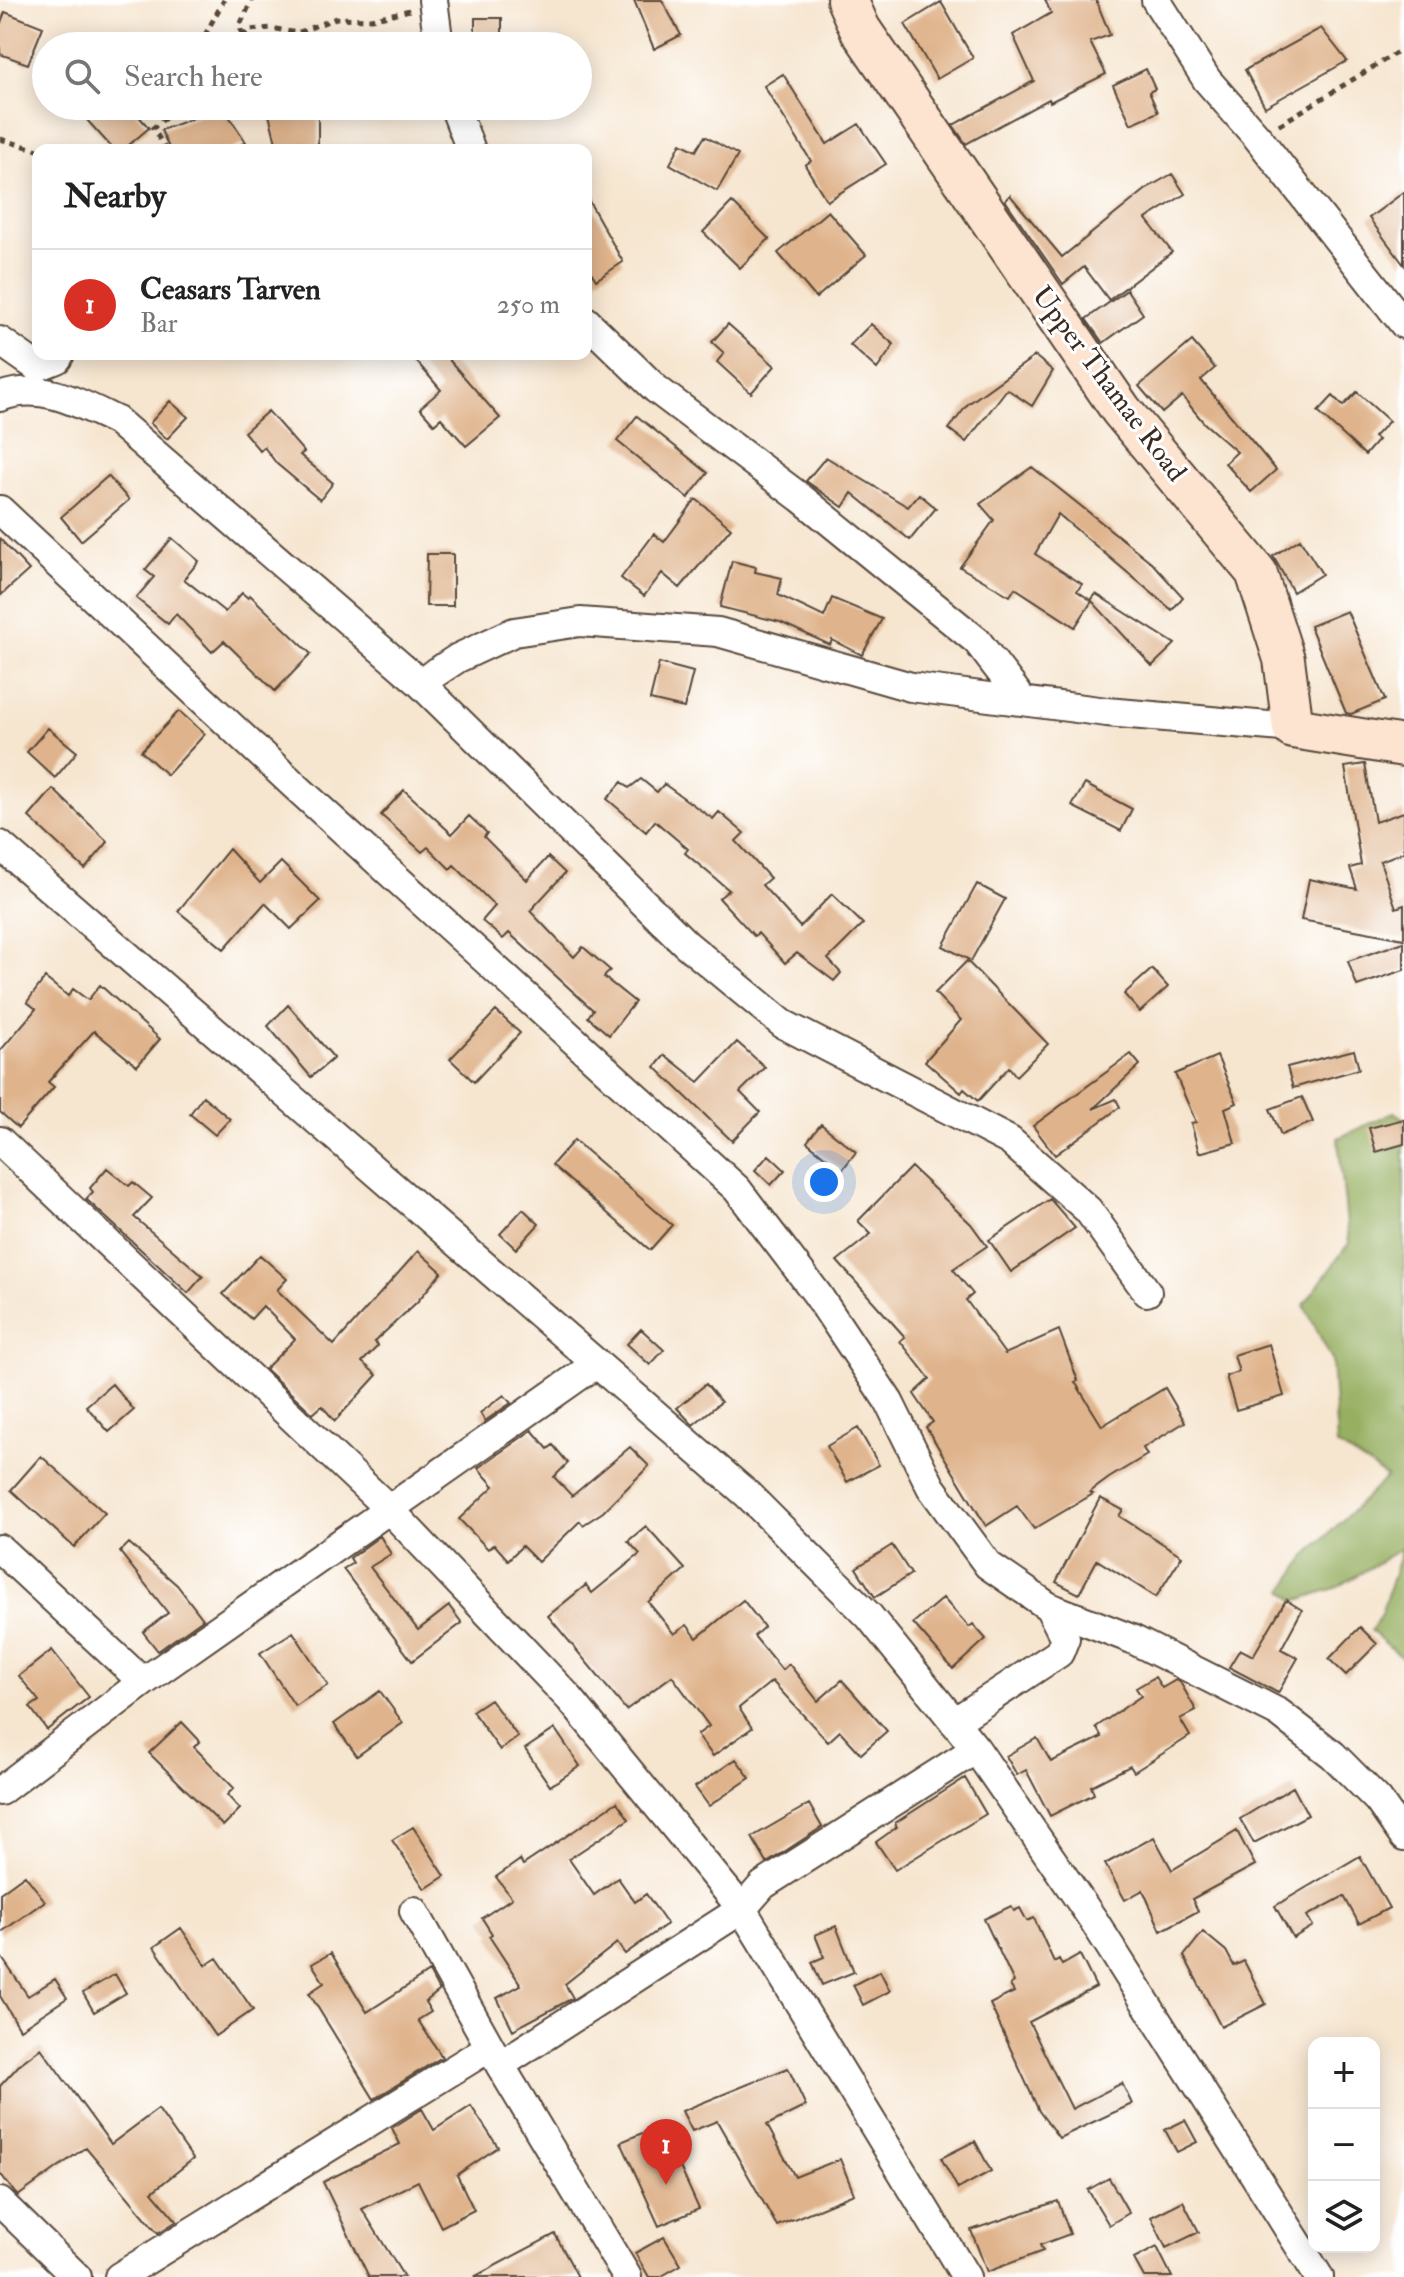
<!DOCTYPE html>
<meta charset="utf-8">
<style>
body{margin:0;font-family:"IM FELL Double Pica",serif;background:#f6f6f6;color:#222}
.controls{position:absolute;right:24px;bottom:24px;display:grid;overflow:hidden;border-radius:16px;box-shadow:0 4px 20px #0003}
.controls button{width:72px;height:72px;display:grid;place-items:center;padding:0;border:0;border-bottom:2px solid #e0e0e0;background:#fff;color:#222;font:40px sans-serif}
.you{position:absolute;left:824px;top:1182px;width:28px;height:28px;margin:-20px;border:6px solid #fff;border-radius:50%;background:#1a73e8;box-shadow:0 0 0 12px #1a73e833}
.badge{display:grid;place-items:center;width:52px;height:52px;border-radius:50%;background:#d93025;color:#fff;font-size:26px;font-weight:700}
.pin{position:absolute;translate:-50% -66px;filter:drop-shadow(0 2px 4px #0008)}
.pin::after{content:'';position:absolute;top:42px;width:28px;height:24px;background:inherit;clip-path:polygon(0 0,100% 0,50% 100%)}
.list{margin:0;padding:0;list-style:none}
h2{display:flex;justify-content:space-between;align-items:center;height:104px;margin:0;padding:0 32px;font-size:34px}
h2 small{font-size:26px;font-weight:400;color:#767676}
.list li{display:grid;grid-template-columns:52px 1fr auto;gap:24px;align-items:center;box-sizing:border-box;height:112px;padding:0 32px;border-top:2px solid #e0e0e0}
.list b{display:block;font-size:30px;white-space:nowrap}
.list p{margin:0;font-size:26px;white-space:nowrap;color:#767676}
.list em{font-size:26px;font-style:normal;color:#767676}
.icon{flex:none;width:44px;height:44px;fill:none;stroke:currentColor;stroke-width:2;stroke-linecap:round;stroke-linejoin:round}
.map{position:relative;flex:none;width:1404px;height:2277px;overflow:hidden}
.search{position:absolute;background:#fff;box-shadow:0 4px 20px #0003;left:32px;top:32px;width:560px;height:88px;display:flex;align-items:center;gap:20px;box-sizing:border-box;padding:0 28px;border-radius:44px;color:#767676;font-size:30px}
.panel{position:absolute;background:#fff;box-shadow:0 4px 20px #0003;left:32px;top:144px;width:560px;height:216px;border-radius:16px}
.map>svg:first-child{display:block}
.forest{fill:#96af60;stroke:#686c3f;stroke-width:2}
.building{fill:#dfb38b}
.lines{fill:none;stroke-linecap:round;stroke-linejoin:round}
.street-casing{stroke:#574639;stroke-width:32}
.secondary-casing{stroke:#574639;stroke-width:44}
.path{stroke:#574639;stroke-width:5;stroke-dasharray:6 6;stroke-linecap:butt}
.street{stroke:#fff;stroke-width:28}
.secondary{stroke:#fde4d1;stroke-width:40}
.labels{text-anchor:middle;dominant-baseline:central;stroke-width:6;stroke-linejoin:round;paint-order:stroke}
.street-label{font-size:28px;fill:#3b2a1e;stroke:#fff}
</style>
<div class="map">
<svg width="1404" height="2277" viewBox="0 0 1404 2277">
<rect width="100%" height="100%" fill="#fff"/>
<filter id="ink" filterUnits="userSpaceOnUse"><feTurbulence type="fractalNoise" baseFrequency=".0125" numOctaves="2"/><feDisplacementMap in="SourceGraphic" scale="16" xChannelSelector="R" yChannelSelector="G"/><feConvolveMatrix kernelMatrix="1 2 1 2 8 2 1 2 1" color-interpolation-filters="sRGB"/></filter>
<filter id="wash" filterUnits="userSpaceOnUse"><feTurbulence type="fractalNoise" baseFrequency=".006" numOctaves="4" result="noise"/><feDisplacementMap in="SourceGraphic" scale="32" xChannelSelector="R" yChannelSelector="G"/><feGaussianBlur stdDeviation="1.8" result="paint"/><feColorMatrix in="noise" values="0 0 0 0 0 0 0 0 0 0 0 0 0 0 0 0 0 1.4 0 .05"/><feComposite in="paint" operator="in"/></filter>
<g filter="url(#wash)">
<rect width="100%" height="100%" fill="#f6e5cf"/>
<path class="forest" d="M 1394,1112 L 1404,1119 L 1404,1415 L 1397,1417 L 1404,1431 L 1404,1659 L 1371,1631 L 1381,1614 L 1402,1548 L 1338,1587 L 1295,1601 L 1284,1590 L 1307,1555 L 1387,1477 L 1337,1445 L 1332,1360 L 1304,1305 L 1349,1243 L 1338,1138 Z"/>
<g id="blocks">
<path class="building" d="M 634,0 L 662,0 L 681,35 L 654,49 Z
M 1045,0 L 1096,0 L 1110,35 L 1090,42 L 1106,74 L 1050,102 L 1049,99 L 966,144 L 953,125 L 1034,81 L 1013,35 L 1051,13 Z
M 941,2 L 973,58 L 937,79 L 905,24 Z
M 5,12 L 43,27 L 28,64 L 0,54 L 0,25 Z
M 475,18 L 502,18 L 502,46 L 475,46 Z
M 1321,28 L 1347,61 L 1265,107 L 1245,70 Z
M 1146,69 L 1155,89 L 1149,92 L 1158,112 L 1131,124 L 1113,85 Z
M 783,74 L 827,144 L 859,124 L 886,164 L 827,201 L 805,165 L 811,161 L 764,86 Z
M 103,106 L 130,106 L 149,128 L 123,150 L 114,150 L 87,120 Z
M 267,106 L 318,106 L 318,147 L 277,147 Z
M 223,107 L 246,142 L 230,150 L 170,150 L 161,130 Z
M 705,136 L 738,155 L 717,191 L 670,164 L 681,143 L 696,151 Z
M 1172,174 L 1185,194 L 1146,219 L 1172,252 L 1109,300 L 1084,267 L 1063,284 L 1005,200 L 1010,195 L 1062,257 L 1149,187 Z
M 1404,192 L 1404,265 L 1369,218 Z
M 586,196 L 623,262 L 596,280 L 586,264 Z
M 732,202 L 769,239 L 740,268 L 703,232 Z
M 828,211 L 866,255 L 816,298 L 778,253 Z
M 1127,290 L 1143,314 L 1103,343 L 1086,319 Z
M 728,324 L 775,366 L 751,393 L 717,362 L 724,353 L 712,342 Z
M 871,324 L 894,345 L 877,369 L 850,345 Z
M 1192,341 L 1215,368 L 1201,380 L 1276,470 L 1251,492 L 1225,463 L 1237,452 L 1204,423 L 1182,396 L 1162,413 L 1139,386 Z
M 410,354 L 444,354 L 500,418 L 466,446 L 441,418 L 434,424 L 420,408 L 441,390 Z
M 1035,356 L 1053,371 L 1032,406 L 1007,389 L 966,442 L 949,429 L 968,404 Z
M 1357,392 L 1389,421 L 1374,437 L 1378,440 L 1365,455 L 1318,412 L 1333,396 L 1343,406 Z
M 170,401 L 188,417 L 167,439 L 150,423 Z
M 268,411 L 304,452 L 300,455 L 333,483 L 320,500 L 277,464 L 264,447 L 260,451 L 244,432 Z
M 637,416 L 708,473 L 688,498 L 617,441 Z
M 826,457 L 908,507 L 919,494 L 936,508 L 910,540 L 852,493 L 843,507 L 806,481 Z
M 1032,467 L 1151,562 L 1183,597 L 1172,610 L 1058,514 L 1035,554 L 1082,584 L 1077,591 L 1092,601 L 1075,627 L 1015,588 L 1010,596 L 960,567 L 994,520 L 980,504 Z
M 108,476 L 129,500 L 81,541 L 61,517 Z
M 696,499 L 731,528 L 680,588 L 662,573 L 644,596 L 621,578 L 654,534 L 664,542 Z
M 172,538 L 199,561 L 184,579 L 225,612 L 242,593 L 248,598 L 250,595 L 311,654 L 275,691 L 224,641 L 212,652 L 176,614 L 168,624 L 136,598 L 154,577 L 145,570 Z
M 0,539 L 29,570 L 0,596 Z
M 1300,539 L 1322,574 L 1293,592 L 1273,556 Z
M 427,554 L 453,554 L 453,606 L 426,606 Z
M 732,561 L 756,567 L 755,572 L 782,578 L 778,595 L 824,617 L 832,598 L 882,619 L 862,655 L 832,640 L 830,645 L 780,622 L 720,607 Z
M 1096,594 L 1175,644 L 1152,666 L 1091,600 Z
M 1347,611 L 1385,700 L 1351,714 L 1346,713 L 1310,626 Z
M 659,663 L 693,672 L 684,708 L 650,700 Z
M 179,711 L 205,734 L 167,775 L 141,751 Z
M 48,728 L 77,752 L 55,778 L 27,752 Z
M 1365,764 L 1375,822 L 1404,812 L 1404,852 L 1380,861 L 1396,908 L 1404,905 L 1404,939 L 1301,920 L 1309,879 L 1357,889 L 1350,868 L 1361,865 L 1345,767 Z
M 641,779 L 657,792 L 664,784 L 713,819 L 719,812 L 744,833 L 736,841 L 770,878 L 762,885 L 800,927 L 832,894 L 863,924 L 828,959 L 841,973 L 834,981 L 797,953 L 785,963 L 758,933 L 754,936 L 719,898 L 729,890 L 685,853 L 688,849 L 655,821 L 646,832 L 607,799 L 622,782 L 629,788 Z
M 1085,784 L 1132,809 L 1121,831 L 1072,806 Z
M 53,789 L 108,842 L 85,869 L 29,817 Z
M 404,790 L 452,834 L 469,816 L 487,833 L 484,837 L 527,880 L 548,857 L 565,873 L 530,911 L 574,957 L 583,947 L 610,970 L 604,977 L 635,1002 L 609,1035 L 588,1017 L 593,1010 L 509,933 L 503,939 L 482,921 L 495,906 L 454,865 L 450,869 L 428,847 L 422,852 L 381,815 Z
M 229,849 L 260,883 L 281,862 L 320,901 L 291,929 L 265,903 L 224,949 L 178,911 Z
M 977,884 L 1005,899 L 971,961 L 943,946 Z
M 1404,942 L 1404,970 L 1357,986 L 1348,961 Z
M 967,961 L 1048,1044 L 1016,1076 L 1009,1067 L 978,1101 L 964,1089 L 961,1093 L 925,1061 L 961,1020 L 935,993 Z
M 1152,969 L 1168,987 L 1140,1012 L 1124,994 Z
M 45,978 L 68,996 L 73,989 L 88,1000 L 100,985 L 160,1039 L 137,1066 L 94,1031 L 48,1082 L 54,1087 L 18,1128 L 0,1112 L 0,1051 L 36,1009 L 27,1002 Z
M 288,1005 L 334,1058 L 311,1077 L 268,1026 Z
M 496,1011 L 520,1033 L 474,1082 L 450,1059 Z
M 737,1042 L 765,1067 L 740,1092 L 760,1112 L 732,1141 L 655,1067 L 665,1055 L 699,1082 Z
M 1354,1050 L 1359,1069 L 1293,1088 L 1287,1067 Z
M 1131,1054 L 1140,1065 L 1093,1109 L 1116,1099 L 1120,1107 L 1055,1155 L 1033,1126 Z
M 1217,1056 L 1237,1103 L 1225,1108 L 1235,1143 L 1199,1153 L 1191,1123 L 1196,1122 L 1175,1074 Z
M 203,1096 L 230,1119 L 215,1135 L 190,1114 Z
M 1302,1097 L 1313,1122 L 1281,1135 L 1270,1109 Z
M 1404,1119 L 1404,1144 L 1376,1152 L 1369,1128 Z
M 821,1124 L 856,1152 L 842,1170 L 807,1142 Z
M 574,1140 L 672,1225 L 650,1250 L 552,1165 Z
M 769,1155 L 785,1170 L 771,1185 L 755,1170 Z
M 911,1167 L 971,1224 L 987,1246 L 953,1269 L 973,1294 L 966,1300 L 1005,1354 L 1059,1330 L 1078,1381 L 1075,1382 L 1102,1426 L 1165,1388 L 1185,1422 L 1143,1448 L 1147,1455 L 1109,1478 L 1090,1492 L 1093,1494 L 1034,1529 L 1017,1506 L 986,1526 L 926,1427 L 933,1422 L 914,1394 L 930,1379 L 900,1341 L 905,1337 L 837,1261 L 871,1234 L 858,1221 Z
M 107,1168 L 129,1186 L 133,1182 L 152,1198 L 134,1217 L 203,1276 L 188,1293 L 86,1199 L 93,1192 L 90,1188 Z
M 1050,1199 L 1075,1228 L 1011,1272 L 989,1240 Z
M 523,1209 L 539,1224 L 516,1249 L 500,1234 Z
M 418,1251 L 442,1272 L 417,1302 L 374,1342 L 378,1346 L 362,1362 L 377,1375 L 335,1421 L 322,1406 L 313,1414 L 265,1369 L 295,1339 L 263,1306 L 251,1319 L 223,1294 L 260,1255 L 287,1279 L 277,1290 L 334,1345 Z
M 641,1329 L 664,1350 L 650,1365 L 627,1344 Z
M 1269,1344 L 1284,1396 L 1236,1410 L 1226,1376 L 1239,1372 L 1234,1355 Z
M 112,1384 L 134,1410 L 109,1432 L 86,1406 Z
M 706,1384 L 721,1402 L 693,1425 L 677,1408 Z
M 504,1395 L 511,1403 L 485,1421 L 480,1413 Z
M 858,1428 L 879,1465 L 847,1482 L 827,1446 Z
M 532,1430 L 548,1449 L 553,1445 L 568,1463 L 554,1477 L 572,1496 L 630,1447 L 649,1466 L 603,1512 L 583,1525 L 580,1521 L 538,1562 L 522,1546 L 508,1560 L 494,1544 L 488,1549 L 459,1519 L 494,1486 L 478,1468 Z
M 41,1456 L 105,1513 L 74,1547 L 11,1490 Z
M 1100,1498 L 1123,1510 L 1119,1516 L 1182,1556 L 1156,1597 L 1097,1560 L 1079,1594 L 1056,1582 Z
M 646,1526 L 685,1569 L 648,1602 L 674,1634 L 687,1625 L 697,1638 L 743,1600 L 764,1627 L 754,1636 L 782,1670 L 789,1664 L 818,1701 L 842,1680 L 887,1731 L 861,1754 L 840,1731 L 828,1742 L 772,1681 L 739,1708 L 752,1728 L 713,1756 L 697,1735 L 709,1726 L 672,1676 L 626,1710 L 548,1616 L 586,1585 L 592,1593 L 640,1554 L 628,1541 Z
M 380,1536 L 391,1554 L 370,1567 L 418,1630 L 449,1606 L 462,1623 L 412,1661 L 343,1569 L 353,1563 L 350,1558 Z
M 129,1543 L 177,1585 L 203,1619 L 158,1651 L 143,1632 L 168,1613 L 120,1552 Z
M 892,1545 L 911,1574 L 875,1597 L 856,1568 Z
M 943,1598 L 969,1627 L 973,1624 L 986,1639 L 953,1669 L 913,1623 Z
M 1286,1600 L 1302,1610 L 1281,1649 L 1298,1658 L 1278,1693 L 1229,1667 L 1240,1649 L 1253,1656 Z
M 1360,1627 L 1377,1644 L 1346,1675 L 1329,1659 Z
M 293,1632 L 328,1685 L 295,1706 L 260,1653 Z
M 52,1650 L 89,1697 L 47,1730 L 30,1707 L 39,1701 L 19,1676 Z
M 1155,1677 L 1162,1688 L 1176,1680 L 1180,1682 L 1196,1710 L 1180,1719 L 1190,1736 L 1134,1772 L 1130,1766 L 1091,1786 L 1094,1794 L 1050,1816 L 1026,1770 L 1017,1775 L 1006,1756 L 1037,1738 L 1051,1762 L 1102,1737 L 1096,1727 L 1141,1696 L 1136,1688 Z
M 380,1691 L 403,1723 L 357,1756 L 334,1724 Z
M 490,1699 L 518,1737 L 500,1750 L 472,1711 Z
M 182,1722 L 200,1741 L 194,1747 L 234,1788 L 227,1795 L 240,1809 L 223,1826 L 149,1753 Z
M 555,1729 L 580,1766 L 550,1786 L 525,1749 Z
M 736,1759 L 750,1778 L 709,1806 L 695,1787 Z
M 965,1778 L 986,1814 L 895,1870 L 876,1842 L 897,1827 L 895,1823 Z
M 1293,1787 L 1308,1815 L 1254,1843 L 1240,1819 Z
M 617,1802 L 629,1819 L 569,1859 L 594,1895 L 618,1878 L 635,1902 L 646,1894 L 667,1924 L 625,1954 L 617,1943 L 565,1984 L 573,1998 L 513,2030 L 497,1998 L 521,1985 L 489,1936 L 492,1934 L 482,1918 L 512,1898 L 496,1877 L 520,1860 L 523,1865 Z
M 809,1804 L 822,1827 L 767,1863 L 752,1837 Z
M 413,1827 L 445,1876 L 425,1889 L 392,1840 Z
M 1237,1831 L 1255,1865 L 1192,1899 L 1198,1911 L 1161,1931 L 1143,1890 L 1125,1900 L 1105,1864 L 1154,1837 L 1172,1870 Z
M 1360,1856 L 1389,1908 L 1359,1924 L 1344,1896 L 1307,1916 L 1313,1926 L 1293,1938 L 1275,1906 Z
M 25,1875 L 45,1901 L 0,1933 L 0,1893 Z
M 1011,1906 L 1014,1911 L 1020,1908 L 1027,1921 L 1034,1918 L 1054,1962 L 1059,1959 L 1062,1965 L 1080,1955 L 1096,1987 L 1029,2022 L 1072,2109 L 1122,2083 L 1132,2104 L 1059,2138 L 1039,2111 L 990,2004 L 1014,1992 L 1010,1985 L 1014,1982 L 984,1919 Z
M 836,1926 L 854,1972 L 822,1985 L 812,1962 L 824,1957 L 815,1935 Z
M 181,1928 L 206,1965 L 217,1958 L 253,2010 L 215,2036 L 154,1947 Z
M 1203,1932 L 1226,1951 L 1234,1966 L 1244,1961 L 1266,2004 L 1221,2027 L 1184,1956 Z
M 331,1953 L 367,2012 L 429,1972 L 439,1991 L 425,2002 L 431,2012 L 418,2020 L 442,2057 L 374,2099 L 309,1993 L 324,1983 L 312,1964 Z
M 0,1955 L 28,1996 L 55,1979 L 67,1998 L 20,2029 L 0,1996 Z
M 880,1971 L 890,1991 L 863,2005 L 853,1985 Z
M 115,1974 L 126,1993 L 94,2012 L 83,1993 Z
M 41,2048 L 111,2144 L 158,2109 L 193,2159 L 152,2192 L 177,2221 L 158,2233 L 86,2147 L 18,2196 L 15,2193 L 0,2173 L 0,2086 L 21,2063 Z
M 788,2068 L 806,2106 L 767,2125 L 795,2177 L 840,2159 L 854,2194 L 777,2226 L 717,2121 L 692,2131 L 682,2111 Z
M 471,2106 L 498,2147 L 457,2175 L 474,2210 L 441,2227 L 418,2181 L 362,2209 L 404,2277 L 369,2277 L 323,2182 L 400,2144 L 392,2128 L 422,2109 L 434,2130 Z
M 1185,2120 L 1197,2142 L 1177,2152 L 1165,2130 Z
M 661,2125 L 699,2209 L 659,2226 L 621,2142 Z
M 975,2141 L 991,2171 L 958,2189 L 941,2158 Z
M 1109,2178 L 1129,2213 L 1109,2225 L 1088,2190 Z
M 1058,2201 L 1070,2234 L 1040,2245 L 1043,2251 L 987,2272 L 971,2230 Z
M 1183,2201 L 1199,2232 L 1166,2248 L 1151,2217 Z
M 555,2234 L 578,2277 L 474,2277 Z
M 664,2237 L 681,2265 L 660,2277 L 649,2277 L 635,2253 Z
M 1157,2247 L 1172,2277 L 1144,2277 L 1134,2259 Z"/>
</g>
</g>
<g filter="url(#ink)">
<use href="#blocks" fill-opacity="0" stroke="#574639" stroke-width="2"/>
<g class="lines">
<g class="street-casing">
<path id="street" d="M 433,0 L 439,46
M 1156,0 L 1207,80 L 1258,138 L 1404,324
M 454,106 L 471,150
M 586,321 L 656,389 L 801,498 L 977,641 L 1023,701
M 0,341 L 37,367 L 57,359 L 60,354
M 0,397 C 42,381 79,403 117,421 L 420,683 L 458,658 L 514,632 L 580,622 L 718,632 L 911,687 L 1107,712 L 1293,728
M 0,510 L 294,785 L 737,1189 L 817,1294 L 889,1402 L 931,1487 L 988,1565 L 1049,1607 L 1132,1639 L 1279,1713 L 1333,1755 L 1378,1800 L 1404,1837
M 420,683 L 686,944 L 783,1024 L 1010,1141 L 1088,1210 L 1147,1292
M 0,845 L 748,1495 L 869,1616 L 976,1749 L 1094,1921 L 1319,2277
M 0,1141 L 390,1510 L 570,1699 L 742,1909 L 966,2277
M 0,1549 L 143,1682
M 954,1722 L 1059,1653 L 1065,1638 L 1049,1607
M 0,1791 L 143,1682 L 596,1364
M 414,1911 L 490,2047
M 500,2065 L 627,2277
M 0,2202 L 77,2277
M 119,2277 L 490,2047 L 500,2065 L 742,1909 L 763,1885 L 976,1749"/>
</g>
<g class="secondary-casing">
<path id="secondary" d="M 847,0 L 860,29 L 1121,410 L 1256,572 L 1284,659 L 1293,728 L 1404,746"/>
</g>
<path class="path" d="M 242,35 L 240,25 L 252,0
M 199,46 L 224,0
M 235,46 L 249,30 L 271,28 L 297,33 L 336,18 L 371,19 L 410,10
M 1279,125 L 1404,48
M 0,139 L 38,150
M 166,150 L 153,128 L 180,106"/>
<use href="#street" class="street"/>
<use href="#secondary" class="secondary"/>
</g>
</g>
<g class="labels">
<g class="street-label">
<text transform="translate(1109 384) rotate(53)">Upper Thamae Road</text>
</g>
</g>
</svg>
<div class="controls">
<button>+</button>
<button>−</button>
<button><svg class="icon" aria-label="layers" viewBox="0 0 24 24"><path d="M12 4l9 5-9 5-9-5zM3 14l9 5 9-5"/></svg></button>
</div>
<div class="you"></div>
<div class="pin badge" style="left:666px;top:2185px">1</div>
<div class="search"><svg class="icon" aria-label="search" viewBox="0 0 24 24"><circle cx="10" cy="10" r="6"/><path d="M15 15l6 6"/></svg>Search here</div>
<section class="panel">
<h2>Nearby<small></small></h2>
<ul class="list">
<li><span class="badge">1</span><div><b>Ceasars Tarven</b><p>Bar</p></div><em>250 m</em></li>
</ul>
</section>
</div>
